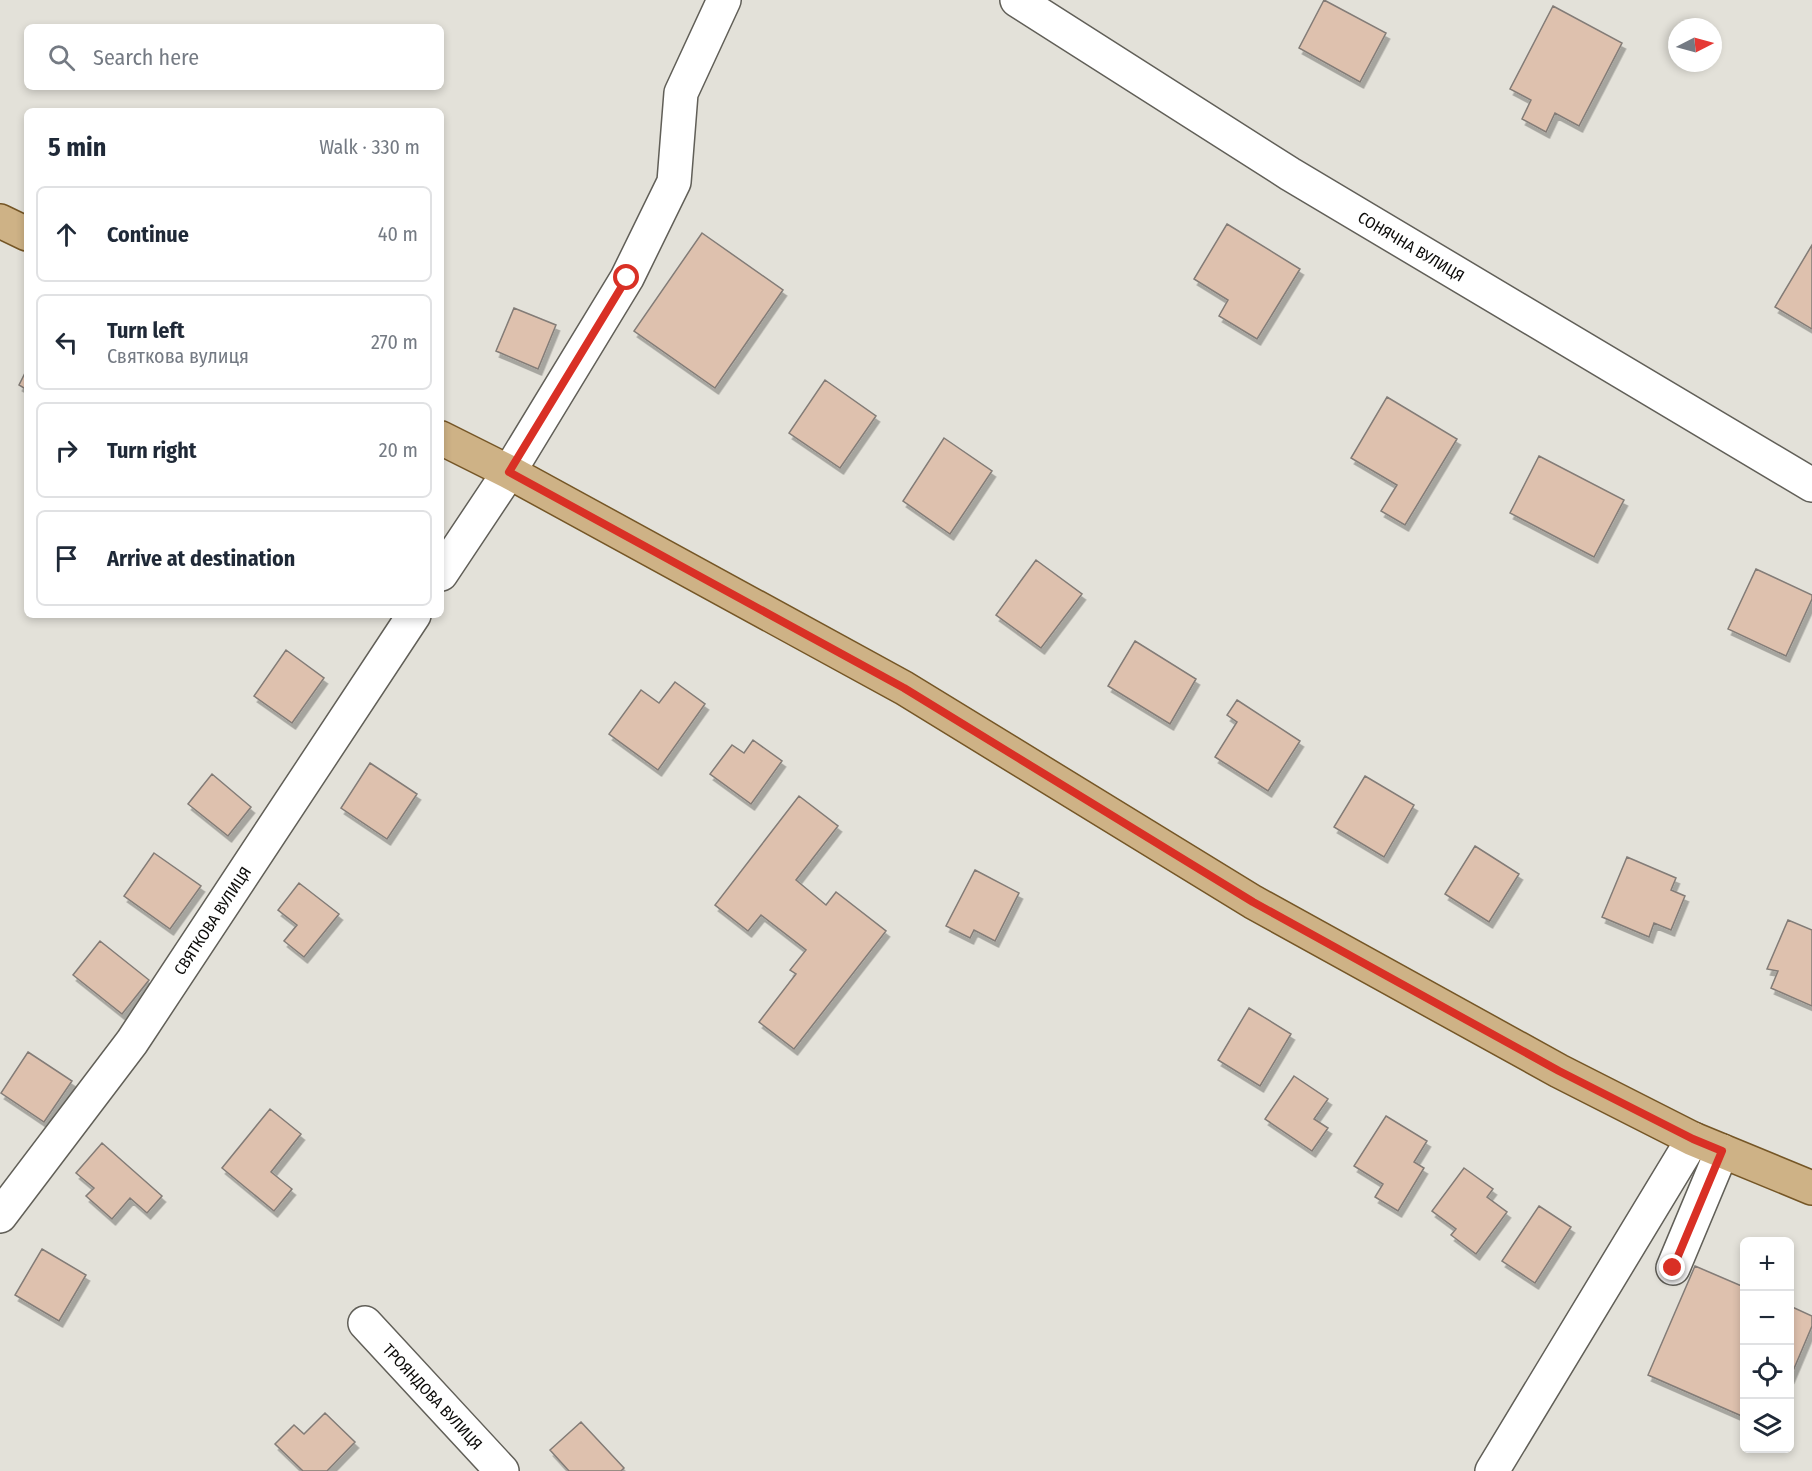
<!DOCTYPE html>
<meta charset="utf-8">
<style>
body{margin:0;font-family:"Fira Sans Condensed",sans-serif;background:#f6f6f7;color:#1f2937}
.controls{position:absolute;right:18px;bottom:18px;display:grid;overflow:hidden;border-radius:9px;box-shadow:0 3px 9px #0003}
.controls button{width:54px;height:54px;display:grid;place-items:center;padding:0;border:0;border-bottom:2px solid #e0e1e3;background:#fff;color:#1f2937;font:30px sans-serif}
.compass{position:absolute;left:1668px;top:18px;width:54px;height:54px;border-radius:50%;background:#fff;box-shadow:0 3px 9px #0003;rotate:84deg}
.stop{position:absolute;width:18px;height:18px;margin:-14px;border:4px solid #d93025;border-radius:50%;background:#fff}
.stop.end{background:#d93025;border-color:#fff;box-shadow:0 2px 6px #0008}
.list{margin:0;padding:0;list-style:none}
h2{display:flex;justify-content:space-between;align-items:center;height:78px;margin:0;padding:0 24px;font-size:26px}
h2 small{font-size:20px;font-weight:400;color:#747a83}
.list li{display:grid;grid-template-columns:39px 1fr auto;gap:18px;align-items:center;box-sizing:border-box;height:96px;margin:0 12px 12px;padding:0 12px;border:2px solid #e0e1e3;border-radius:9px}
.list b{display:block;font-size:22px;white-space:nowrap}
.list p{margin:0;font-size:20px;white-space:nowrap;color:#747a83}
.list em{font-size:20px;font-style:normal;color:#747a83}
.icon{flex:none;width:33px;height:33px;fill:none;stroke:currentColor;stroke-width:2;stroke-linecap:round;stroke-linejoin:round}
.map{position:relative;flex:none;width:1812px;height:1471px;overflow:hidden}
.search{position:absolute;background:#fff;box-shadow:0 3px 9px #0003;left:24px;top:24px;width:420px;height:66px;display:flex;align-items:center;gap:15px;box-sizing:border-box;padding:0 21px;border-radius:9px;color:#747a83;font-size:22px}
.panel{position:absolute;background:#fff;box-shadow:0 3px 9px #0003;left:24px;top:108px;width:420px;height:510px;border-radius:9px}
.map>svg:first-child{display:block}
.building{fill:#dec1ae;stroke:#837c77;stroke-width:1.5;filter:url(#shadow)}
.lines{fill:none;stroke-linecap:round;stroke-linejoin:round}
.minor-casing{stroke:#615f58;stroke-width:36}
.major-casing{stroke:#755626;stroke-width:36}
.minor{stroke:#fff;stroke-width:33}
.major{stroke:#ceb286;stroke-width:33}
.route{stroke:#d93025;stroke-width:8}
.labels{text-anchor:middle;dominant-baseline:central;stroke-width:5;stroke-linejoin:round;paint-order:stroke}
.street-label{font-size:16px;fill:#0c0b09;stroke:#f0efe7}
</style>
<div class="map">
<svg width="1812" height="1471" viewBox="0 0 1812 1471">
<defs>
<filter id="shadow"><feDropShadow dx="3.5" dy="6" stdDeviation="0" flood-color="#0004"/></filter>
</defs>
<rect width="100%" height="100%" fill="#e3e1d9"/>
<path class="building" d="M 1324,0 L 1386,33 L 1360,82 L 1299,48 Z
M 1553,6 L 1622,43 L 1579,126 L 1555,113 L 1546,132 L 1522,119 L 1531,100 L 1510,89 Z
M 1227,224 L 1300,269 L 1257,339 L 1219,316 L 1228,300 L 1194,279 Z
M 702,233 L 783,290 L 715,388 L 634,331 Z
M 1812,245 L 1812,329 L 1775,307 Z
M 514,308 L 556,325 L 538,369 L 496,351 Z
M 27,369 L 27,390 L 19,385 Z
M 825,380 L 876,416 L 840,468 L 789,433 Z
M 1387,397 L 1457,439 L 1405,525 L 1381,511 L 1397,485 L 1351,458 Z
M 944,438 L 992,471 L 950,534 L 903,501 Z
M 1539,456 L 1624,500 L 1594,557 L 1510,513 Z
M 1036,560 L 1082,594 L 1041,648 L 996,615 Z
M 1756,569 L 1812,595 L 1812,599 L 1786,656 L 1728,629 Z
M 1135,641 L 1196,679 L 1170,724 L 1108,686 Z
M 286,650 L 324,678 L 292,723 L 254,696 Z
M 675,682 L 705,704 L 658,770 L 609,734 L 641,690 L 659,703 Z
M 1237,700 L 1300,741 L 1268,791 L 1215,757 L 1237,722 L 1227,715 Z
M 753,740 L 782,761 L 751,804 L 710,774 L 732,745 L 744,753 Z
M 370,763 L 417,794 L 387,839 L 341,808 Z
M 212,774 L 251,807 L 228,836 L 188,804 Z
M 1365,776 L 1414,805 L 1384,857 L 1334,827 Z
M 799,796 L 838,826 L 796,880 L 826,905 L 836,892 L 886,931 L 794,1049 L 759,1022 L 796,974 L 790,970 L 806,950 L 761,915 L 748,931 L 715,905 Z
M 1475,846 L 1519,874 L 1489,922 L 1445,894 Z
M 154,853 L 201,886 L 170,929 L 124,896 Z
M 1627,857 L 1676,878 L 1671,890 L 1685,896 L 1671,930 L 1654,923 L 1649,937 L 1602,917 Z
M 975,870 L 1019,893 L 995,941 L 974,930 L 970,938 L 946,926 Z
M 299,883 L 339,914 L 304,957 L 284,941 L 297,925 L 278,910 Z
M 1788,920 L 1812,930 L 1812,1006 L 1771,988 L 1778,971 L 1767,969 Z
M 100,941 L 149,980 L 122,1014 L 73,975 Z
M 1249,1008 L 1291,1034 L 1260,1086 L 1218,1060 Z
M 28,1052 L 72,1081 L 44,1122 L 1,1093 Z
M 1294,1076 L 1328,1099 L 1314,1119 L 1328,1128 L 1312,1151 L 1265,1119 Z
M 270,1109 L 301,1134 L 271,1172 L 292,1189 L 274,1211 L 222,1168 Z
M 1386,1116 L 1427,1141 L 1414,1162 L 1424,1168 L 1398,1211 L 1375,1197 L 1383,1184 L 1354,1166 Z
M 102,1143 L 162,1196 L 147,1213 L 130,1198 L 112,1219 L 86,1196 L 94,1188 L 76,1173 Z
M 1464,1168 L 1493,1189 L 1487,1197 L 1507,1212 L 1476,1254 L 1451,1235 L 1456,1229 L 1432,1211 Z
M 1539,1206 L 1571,1227 L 1535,1283 L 1502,1261 Z
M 42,1249 L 86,1275 L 59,1321 L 15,1295 Z
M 1695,1266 L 1744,1287 L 1744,1417 L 1648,1375 Z
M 1790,1306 L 1812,1316 L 1812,1326 L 1790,1378 Z
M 325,1413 L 355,1442 L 327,1471 L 303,1471 L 275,1444 L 294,1425 L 304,1434 Z
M 581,1422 L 624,1468 L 621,1471 L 569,1471 L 550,1450 Z"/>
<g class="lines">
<g class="minor-casing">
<g id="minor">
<path id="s1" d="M 1017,0 L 1290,174 L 1812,485"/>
<path d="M 441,574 L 509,472 L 627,278 L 674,182 L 681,93 L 724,0"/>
<path id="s2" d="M 0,1216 L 132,1042 L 414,615"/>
<path d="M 1673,1268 L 1722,1151"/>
<path id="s3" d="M 365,1323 L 502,1471"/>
<path d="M 1492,1471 L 1693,1139"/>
</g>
</g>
<g class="major-casing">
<path id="major" d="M 0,221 L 27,234
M 441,438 L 509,472 L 904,688 L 1253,902 L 1559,1071 L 1693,1139 L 1812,1188"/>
</g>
<use href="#minor" class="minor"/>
<use href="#major" class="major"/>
</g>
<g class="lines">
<path class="route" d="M 627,278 L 509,472 L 904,688 L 1253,902 L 1559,1071 L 1693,1139 L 1722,1151 L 1673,1268"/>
</g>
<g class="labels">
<g class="street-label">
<text stroke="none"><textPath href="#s1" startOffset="465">СОНЯЧНА ВУЛИЦЯ</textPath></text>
<text stroke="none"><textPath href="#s2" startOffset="364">СВЯТКОВА ВУЛИЦЯ</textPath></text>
<text stroke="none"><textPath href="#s3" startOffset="100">ТРОЯНДОВА ВУЛИЦЯ</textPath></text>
</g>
</g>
</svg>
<div class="controls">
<button>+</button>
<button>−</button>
<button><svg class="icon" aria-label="locate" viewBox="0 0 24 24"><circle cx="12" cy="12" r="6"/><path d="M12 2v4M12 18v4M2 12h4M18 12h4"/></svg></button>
<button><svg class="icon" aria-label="layers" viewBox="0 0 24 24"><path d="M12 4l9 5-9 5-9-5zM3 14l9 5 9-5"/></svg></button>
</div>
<svg class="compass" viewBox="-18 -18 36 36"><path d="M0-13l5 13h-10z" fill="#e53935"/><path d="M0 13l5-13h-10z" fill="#747a83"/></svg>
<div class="stop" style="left:627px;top:278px"></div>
<div class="stop end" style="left:1673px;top:1268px"></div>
<div class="search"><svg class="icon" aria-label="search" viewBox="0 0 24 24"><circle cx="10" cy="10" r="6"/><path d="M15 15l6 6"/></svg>Search here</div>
<section class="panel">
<h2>5 min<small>Walk · 330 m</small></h2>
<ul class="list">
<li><svg class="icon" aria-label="ahead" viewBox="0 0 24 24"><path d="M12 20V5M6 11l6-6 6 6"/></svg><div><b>Continue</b></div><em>40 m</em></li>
<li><svg class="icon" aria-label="left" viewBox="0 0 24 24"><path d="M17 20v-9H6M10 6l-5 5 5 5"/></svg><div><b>Turn left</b><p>Святкова вулиця</p></div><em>270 m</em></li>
<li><svg class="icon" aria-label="right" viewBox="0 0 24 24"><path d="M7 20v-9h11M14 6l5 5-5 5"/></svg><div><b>Turn right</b></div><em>20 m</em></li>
<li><svg class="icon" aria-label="arrive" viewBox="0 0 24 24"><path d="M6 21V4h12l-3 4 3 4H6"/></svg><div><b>Arrive at destination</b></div></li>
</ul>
</section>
</div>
